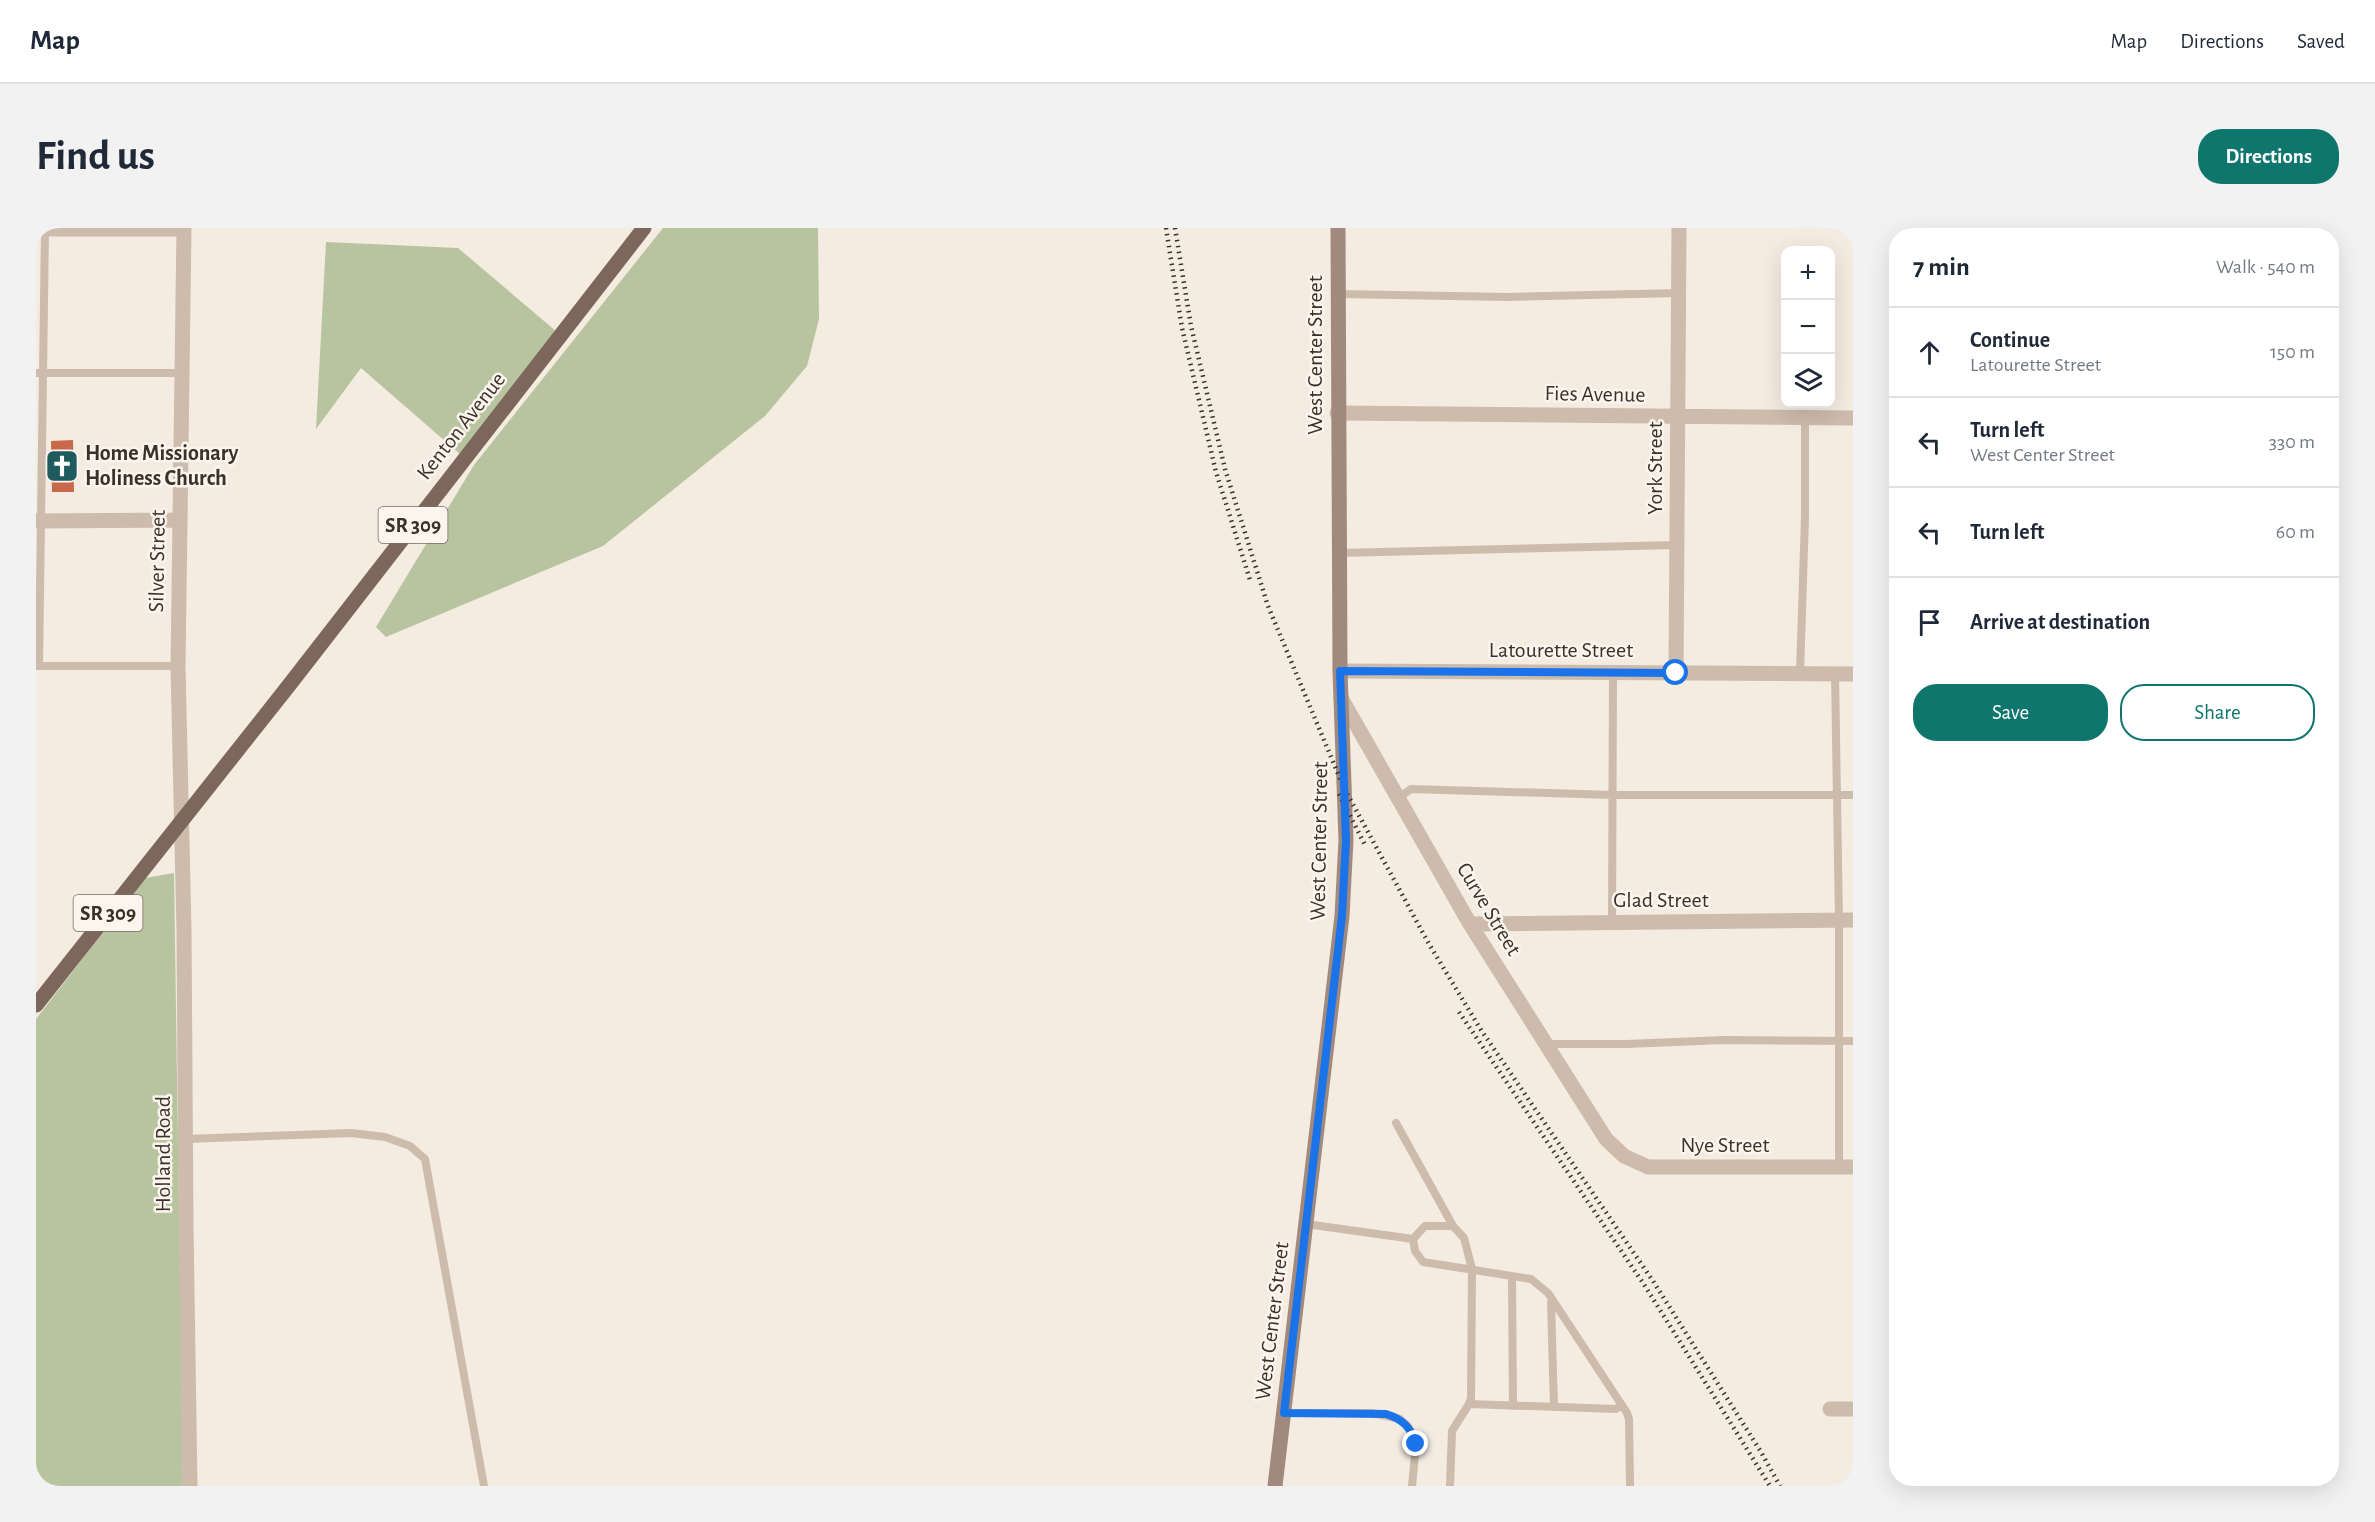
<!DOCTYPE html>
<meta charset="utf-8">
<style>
body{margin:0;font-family:"Alegreya Sans",sans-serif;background:#f2f2f3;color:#1f2937}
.controls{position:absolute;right:18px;top:18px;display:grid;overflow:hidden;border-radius:12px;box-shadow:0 6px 24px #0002}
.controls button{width:54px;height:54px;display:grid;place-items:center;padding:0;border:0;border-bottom:2px solid #e0e1e3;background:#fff;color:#1f2937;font:30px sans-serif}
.stop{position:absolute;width:18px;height:18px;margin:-14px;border:4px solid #1a73e8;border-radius:50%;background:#fff}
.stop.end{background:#1a73e8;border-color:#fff;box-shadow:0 2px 6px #0008}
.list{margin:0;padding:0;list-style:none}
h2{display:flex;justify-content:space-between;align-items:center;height:78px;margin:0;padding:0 24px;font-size:26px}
h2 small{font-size:20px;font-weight:400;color:#747a83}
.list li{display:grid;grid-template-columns:39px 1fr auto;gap:18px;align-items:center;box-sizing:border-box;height:90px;padding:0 24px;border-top:2px solid #e0e1e3}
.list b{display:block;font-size:22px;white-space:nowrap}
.list p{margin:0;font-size:20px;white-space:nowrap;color:#747a83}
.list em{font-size:20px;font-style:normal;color:#747a83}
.actions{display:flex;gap:12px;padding:18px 24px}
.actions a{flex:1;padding:14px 0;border:2px solid #0f766e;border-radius:24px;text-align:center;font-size:21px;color:#0f766e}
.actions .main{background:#0f766e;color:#fff}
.icon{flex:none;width:33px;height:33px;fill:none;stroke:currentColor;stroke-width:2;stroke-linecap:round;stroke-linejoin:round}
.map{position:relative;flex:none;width:1817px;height:1258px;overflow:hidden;border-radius:24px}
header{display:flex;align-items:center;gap:36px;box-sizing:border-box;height:84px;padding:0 30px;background:#fff;border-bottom:2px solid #e0e1e3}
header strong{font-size:28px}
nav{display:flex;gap:33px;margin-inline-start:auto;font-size:21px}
.intro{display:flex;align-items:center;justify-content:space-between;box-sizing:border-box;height:144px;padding:0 36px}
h1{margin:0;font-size:42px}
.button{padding:15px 27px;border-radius:24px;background:#0f766e;color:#fff;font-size:21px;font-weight:700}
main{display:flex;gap:36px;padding:0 36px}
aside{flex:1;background:#fff;border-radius:24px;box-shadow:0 6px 24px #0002}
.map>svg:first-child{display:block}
.green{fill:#b8c4a0}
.building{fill:#c8694b}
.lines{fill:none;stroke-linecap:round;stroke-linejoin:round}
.service{stroke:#cdbbac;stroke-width:8}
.minor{stroke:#cdbbac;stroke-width:15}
.secondary{stroke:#a18a7d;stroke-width:15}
.primary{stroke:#7d675c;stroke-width:15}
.rail{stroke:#3b302b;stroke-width:4.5;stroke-dasharray:1.5 4.5;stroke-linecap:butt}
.route{stroke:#1a73e8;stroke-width:8}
.labels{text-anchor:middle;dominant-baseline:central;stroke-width:5;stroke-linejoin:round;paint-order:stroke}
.shield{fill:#fbf5ee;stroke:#756b66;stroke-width:1.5}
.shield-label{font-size:21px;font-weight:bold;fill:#3b302b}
.street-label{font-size:22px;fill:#3b302b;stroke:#fbf5ee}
.poi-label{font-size:22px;font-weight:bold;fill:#3b302b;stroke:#fbf5ee;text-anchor:start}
</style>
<header>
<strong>Map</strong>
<nav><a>Map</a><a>Directions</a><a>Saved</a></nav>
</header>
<div class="intro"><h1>Find us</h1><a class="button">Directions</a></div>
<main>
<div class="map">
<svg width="1817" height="1258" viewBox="0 0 1817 1258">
<rect width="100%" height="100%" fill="#f4ebe1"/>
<path class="green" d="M 627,0 L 782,0 L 783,91 L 771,138 L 729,188 L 567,318 L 350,409 L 340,399 L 438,237 Z
M 290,14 L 422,20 L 521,104 L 424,226 L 325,140 L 280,201 Z
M 138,645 L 147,1258 L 0,1258 L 0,791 L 109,650 Z"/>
<path class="building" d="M 37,212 L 38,264 L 16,264 L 15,213 Z"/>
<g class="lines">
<path class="service" d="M 1302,66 L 1471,69 L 1643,65
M 0,145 L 146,145
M 1303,325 L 1641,317
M 0,438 L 142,438
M 3,438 L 9,1
M 1764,445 L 1769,289 L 1769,190
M 1799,446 L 1803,693 L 1803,939
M 1362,570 L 1375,561 L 1576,567 L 1817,567
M 1576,695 L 1577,444
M 1510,816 L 1590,816 L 1688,812 L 1817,813
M 1360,895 L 1417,998 L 1428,1010 L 1436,1041 L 1435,1170 L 1433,1176 L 1416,1203 L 1414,1258
M 150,911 L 315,905 L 349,909 L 374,918 L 389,931 L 448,1258
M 1270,996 L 1377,1011 L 1379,1023 L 1387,1034 L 1495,1051 L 1512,1065 L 1591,1185 L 1593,1191 L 1594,1258
M 1377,1011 L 1389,998 L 1417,998
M 1476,1048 L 1477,1178
M 1516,1071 L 1515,1074 L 1518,1179
M 1433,1176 L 1580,1181 L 1586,1177
M 1248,1185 L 1336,1185 L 1364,1191 L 1372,1198 L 1380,1216 L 1376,1258"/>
<path class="minor" d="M 148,0 L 142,438 L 148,702 L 150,998 L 154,1258
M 0,1 L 148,1
M 1301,185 L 1817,190
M 0,293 L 144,292
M 1304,443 L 1817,446
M 1640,445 L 1643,0
M 1305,470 L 1434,696 L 1570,911 L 1588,928 L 1612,939 L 1817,939
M 1434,696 L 1817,692
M 1794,1181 L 1817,1181"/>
<path class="secondary" d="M 1239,1258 L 1306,688 L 1310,612 L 1304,443 L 1302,0"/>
<path class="primary" d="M 0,777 L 254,456 L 608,0"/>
<path class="rail" d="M 1130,0 L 1146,100 L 1180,244 L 1214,352
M 1139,0 L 1155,98 L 1189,241 L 1232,378 L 1308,560 L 1393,716 L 1445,802 L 1617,1053 L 1725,1224 L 1744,1258
M 1303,566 L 1330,619
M 1423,784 L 1609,1058 L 1734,1258"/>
</g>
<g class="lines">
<path class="route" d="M 1380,1216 C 1375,1199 1366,1191 1350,1186 L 1248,1185 L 1306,688 L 1310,612 L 1304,443 L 1640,445"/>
</g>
<defs>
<g id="church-square" transform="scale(1.725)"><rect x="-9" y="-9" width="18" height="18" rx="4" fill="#1f5a5e" stroke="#fbf5ee"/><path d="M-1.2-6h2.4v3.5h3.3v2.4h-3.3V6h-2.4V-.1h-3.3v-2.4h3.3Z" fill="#fff"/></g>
</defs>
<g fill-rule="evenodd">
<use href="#church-square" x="26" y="238"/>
</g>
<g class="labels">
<g class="shield">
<rect x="342.5" y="279" width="69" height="36" rx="4.5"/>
<rect x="37.5" y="667" width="69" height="36" rx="4.5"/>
</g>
<g class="shield-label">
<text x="377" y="297">SR 309</text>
<text x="72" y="685">SR 309</text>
</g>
<g class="street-label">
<text transform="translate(1279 127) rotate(-90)">West Center Street</text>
<text transform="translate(1559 166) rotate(1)">Fies Avenue</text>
<text transform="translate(425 198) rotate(-52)">Kenton Avenue</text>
<text transform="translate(1619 240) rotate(-90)">York Street</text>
<text transform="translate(121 333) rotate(-89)">Silver Street</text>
<text x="1525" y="422">Latourette Street</text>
<text transform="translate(1283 613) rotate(-89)">West Center Street</text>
<text x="1625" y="672">Glad Street</text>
<text transform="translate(1453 681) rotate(59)">Curve Street</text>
<text x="1689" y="917">Nye Street</text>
<text transform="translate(127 926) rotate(-90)">Holland Road</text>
<text transform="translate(1236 1093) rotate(-83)">West Center Street</text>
</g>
<g class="poi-label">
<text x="49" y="225">Home Missionary<tspan x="49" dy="25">Holiness Church</tspan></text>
</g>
</g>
</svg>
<div class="controls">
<button>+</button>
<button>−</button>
<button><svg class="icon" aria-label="layers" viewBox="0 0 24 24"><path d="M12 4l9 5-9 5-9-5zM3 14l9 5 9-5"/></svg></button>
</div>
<div class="stop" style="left:1640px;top:445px"></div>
<div class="stop end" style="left:1380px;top:1216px"></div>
</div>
<aside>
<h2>7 min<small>Walk · 540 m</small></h2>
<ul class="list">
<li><svg class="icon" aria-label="ahead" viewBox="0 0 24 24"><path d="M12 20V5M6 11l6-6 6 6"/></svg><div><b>Continue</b><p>Latourette Street</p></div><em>150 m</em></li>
<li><svg class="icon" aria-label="left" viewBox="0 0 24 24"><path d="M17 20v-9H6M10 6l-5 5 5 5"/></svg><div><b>Turn left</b><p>West Center Street</p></div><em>330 m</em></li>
<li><svg class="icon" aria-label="left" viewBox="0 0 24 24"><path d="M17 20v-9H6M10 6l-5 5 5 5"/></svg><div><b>Turn left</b></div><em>60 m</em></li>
<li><svg class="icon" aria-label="arrive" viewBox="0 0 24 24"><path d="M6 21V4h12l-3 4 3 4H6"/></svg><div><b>Arrive at destination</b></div></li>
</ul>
<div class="actions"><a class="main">Save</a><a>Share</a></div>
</aside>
</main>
